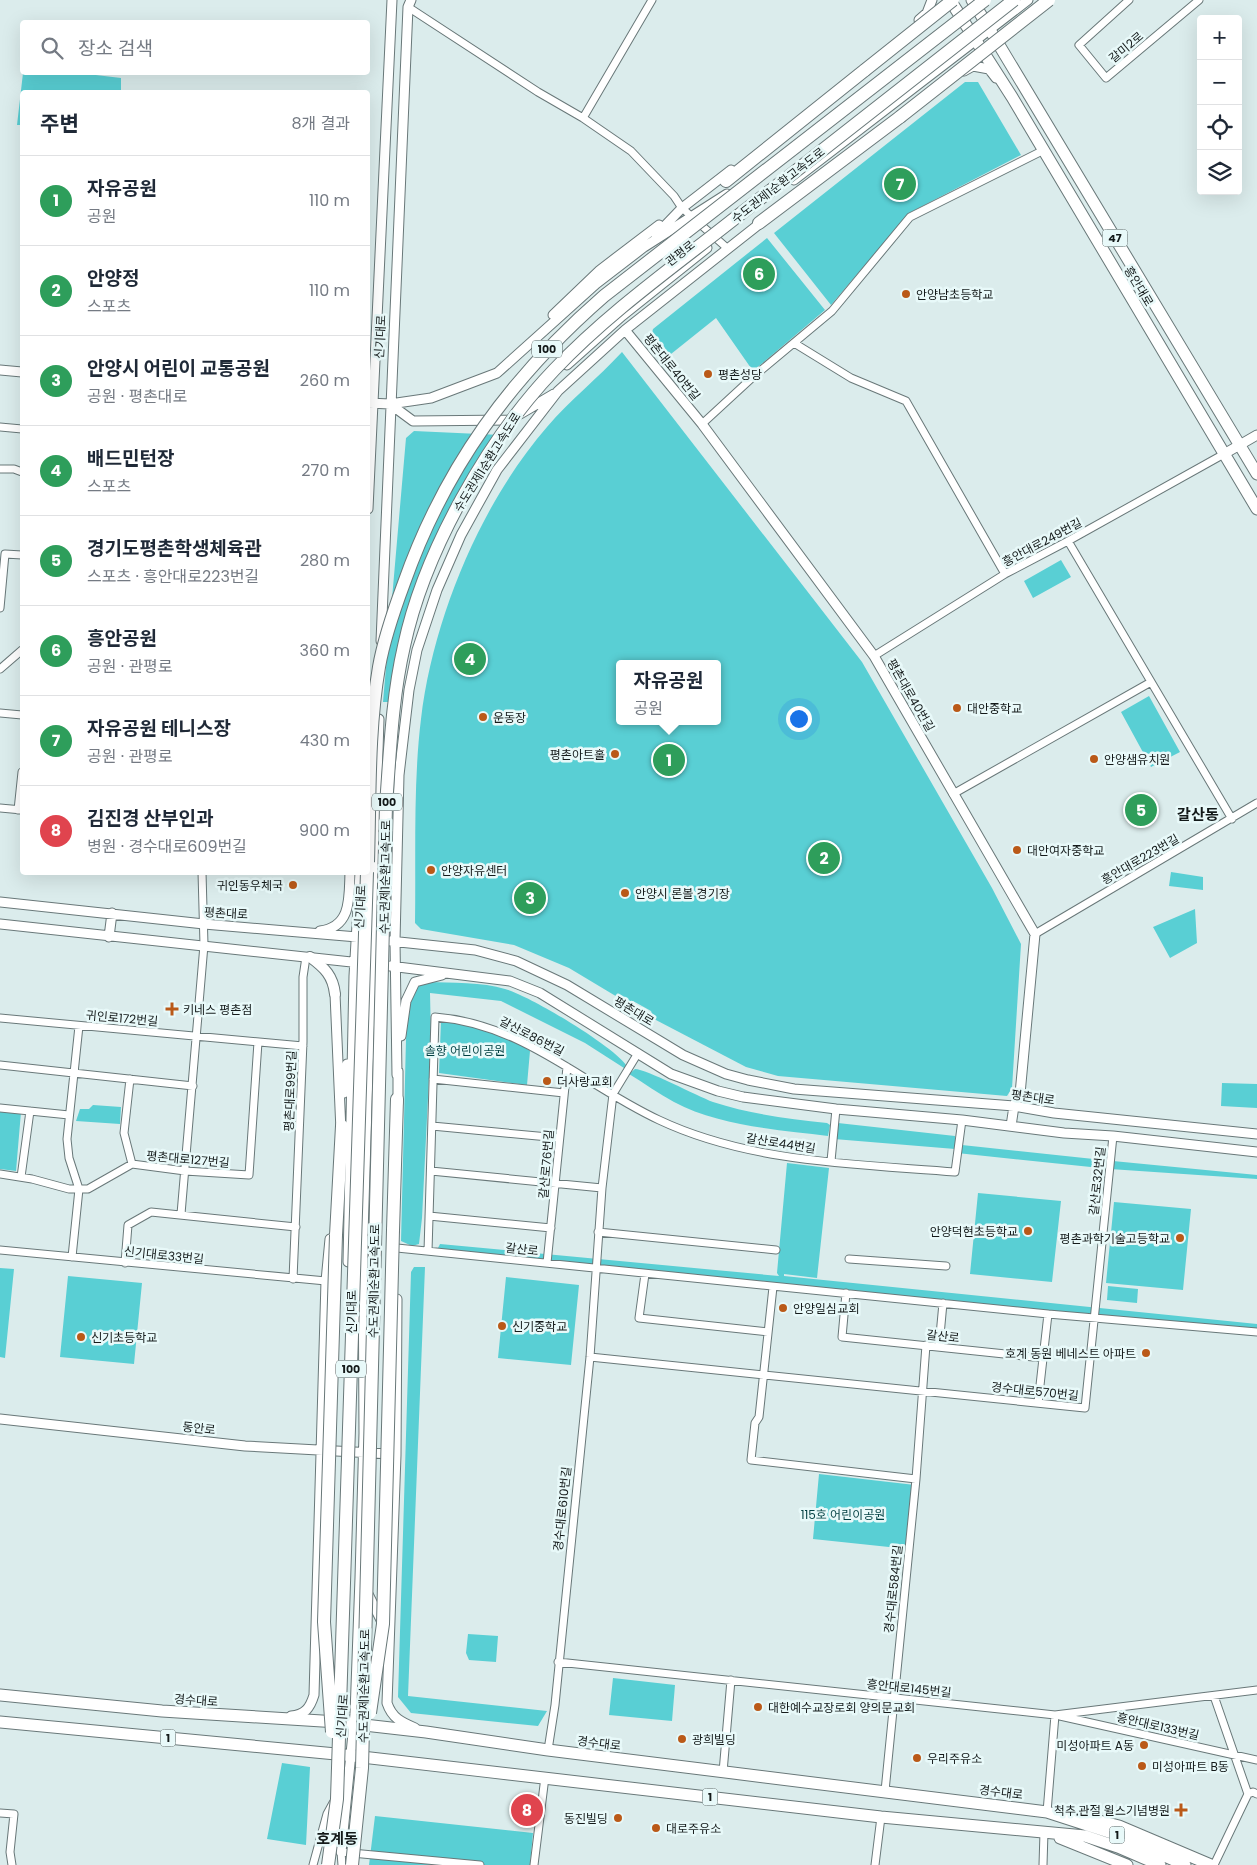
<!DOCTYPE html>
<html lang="ko">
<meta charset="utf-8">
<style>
body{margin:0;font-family:Poppins,"Noto Sans KR",sans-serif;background:#f6f6f7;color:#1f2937}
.controls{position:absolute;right:15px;top:15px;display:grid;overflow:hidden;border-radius:5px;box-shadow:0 5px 20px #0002}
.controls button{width:45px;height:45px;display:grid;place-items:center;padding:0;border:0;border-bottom:1px solid #e0e1e3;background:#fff;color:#1f2937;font:25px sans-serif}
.you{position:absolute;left:798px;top:718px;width:18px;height:18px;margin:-12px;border:4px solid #fff;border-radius:50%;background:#1a73e8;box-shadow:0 0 0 8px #1a73e833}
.badge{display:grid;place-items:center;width:32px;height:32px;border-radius:50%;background:#0b8043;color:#fff;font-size:16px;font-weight:700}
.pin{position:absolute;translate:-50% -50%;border:2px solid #fff;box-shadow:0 1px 5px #0006}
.popup{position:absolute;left:616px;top:660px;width:105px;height:65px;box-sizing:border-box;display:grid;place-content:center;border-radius:5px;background:#fff;filter:drop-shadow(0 1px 4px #0005);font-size:16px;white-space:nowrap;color:#747a83}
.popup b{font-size:19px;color:#1f2937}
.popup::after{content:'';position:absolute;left:50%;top:100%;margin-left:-10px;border:10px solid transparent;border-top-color:#fff}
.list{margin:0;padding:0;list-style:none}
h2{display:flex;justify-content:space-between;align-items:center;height:65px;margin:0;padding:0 20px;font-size:21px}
h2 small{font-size:16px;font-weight:400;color:#747a83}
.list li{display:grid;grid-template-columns:32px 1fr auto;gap:15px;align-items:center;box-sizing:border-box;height:90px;padding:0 20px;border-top:1px solid #e0e1e3}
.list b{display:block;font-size:19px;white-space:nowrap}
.list p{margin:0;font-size:16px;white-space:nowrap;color:#747a83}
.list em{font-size:16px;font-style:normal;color:#747a83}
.icon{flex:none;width:28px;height:28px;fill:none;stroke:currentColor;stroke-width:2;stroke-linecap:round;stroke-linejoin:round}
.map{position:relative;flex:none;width:1257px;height:1865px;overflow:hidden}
.search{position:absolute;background:#fff;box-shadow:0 5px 20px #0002;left:20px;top:20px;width:350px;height:55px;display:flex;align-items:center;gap:12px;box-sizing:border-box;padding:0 18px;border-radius:5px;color:#747a83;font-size:19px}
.panel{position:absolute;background:#fff;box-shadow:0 5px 20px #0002;left:20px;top:90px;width:350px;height:785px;border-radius:5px}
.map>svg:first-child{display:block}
.green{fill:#59cfd4;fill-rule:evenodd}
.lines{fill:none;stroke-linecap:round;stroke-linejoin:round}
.minor-casing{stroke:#697879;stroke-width:9}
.tertiary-casing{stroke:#697879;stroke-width:11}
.secondary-casing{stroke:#697879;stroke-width:12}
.primary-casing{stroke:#697879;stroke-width:13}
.motorway-casing{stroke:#697879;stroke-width:14}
.minor{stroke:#fff;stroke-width:7}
.tertiary{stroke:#fff;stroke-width:9}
.secondary{stroke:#fff;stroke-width:10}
.primary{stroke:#fff;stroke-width:11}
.motorway{stroke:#fff;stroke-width:12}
.motorway-bridge-casing{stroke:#697879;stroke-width:14;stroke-linecap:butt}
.motorway-bridge{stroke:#fff;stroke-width:12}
.poi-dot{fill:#ba5918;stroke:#e8f9f9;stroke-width:2}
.labels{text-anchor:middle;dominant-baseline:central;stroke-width:5;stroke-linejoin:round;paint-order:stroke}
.shield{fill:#e8f9f9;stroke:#545d5d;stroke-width:1}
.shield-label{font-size:11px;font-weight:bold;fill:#141a1a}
.street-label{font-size:12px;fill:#141a1a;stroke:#e8f9f9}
.poi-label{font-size:12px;fill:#141a1a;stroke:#e8f9f9;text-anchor:start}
.park-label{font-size:12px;fill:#003f41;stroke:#e8f9f9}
.quarter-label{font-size:15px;font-weight:bold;fill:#141a1a;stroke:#e8f9f9}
</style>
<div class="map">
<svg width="1257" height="1865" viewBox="0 0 1257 1865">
<rect width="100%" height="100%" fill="#dbecec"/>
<path class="green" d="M 79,73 L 121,78 L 121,92 L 22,92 L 22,125 L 17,125 L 23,73 Z
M 965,82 L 978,82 L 1021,155 L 909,213 L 831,305 L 774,233 Z
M 767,238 L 825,310 L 753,371 L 716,318 L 666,358 L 651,337 L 653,329 Z
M 622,352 L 862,662 L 992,888 L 1021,944 L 1012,1088 L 1007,1096 L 778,1076 L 746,1067 L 654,1019 L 651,1011 L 633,1001 L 624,1001 L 569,968 L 514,945 L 421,929 L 415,923 C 416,857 413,784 421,719 C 433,618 481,503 547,427 C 570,400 598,378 622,352 ZM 620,664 L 718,664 L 718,721 L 620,721 Z
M 414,431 L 501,435 L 446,525 L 391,702 L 383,702 L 406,438 Z
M 1061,560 L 1071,577 L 1033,598 L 1024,581 Z
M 1149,696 L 1180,752 L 1151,767 L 1121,712 Z
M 1171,872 L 1203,877 L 1203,890 L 1169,886 Z
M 1195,909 L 1197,943 L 1170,958 L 1153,927 Z
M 428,982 C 451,983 483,982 505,989 C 529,995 613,1046 626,1065 L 624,1068 L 585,1043 L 501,1001 L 430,993 L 431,1037 L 422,1218 L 419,1244 L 412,1246 L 401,1241 L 407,999 L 417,985 Z
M 441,1021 C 473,1023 503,1034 530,1051 L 527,1085 L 439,1073 Z
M 635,1069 C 646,1069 697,1096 713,1102 C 750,1114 788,1119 827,1123 L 830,1125 L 828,1136 C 779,1130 719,1126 674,1102 C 659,1094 644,1083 629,1074 Z
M 1222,1083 L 1257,1084 L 1257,1108 L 1221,1106 Z
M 93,1105 L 121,1107 L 120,1124 L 76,1121 L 80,1109 L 89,1109 Z
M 0,1110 L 21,1112 L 16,1171 L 0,1169 Z
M 838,1123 L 955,1136 L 955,1149 L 834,1139 L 835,1125 Z
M 962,1145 L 1103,1160 L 1109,1168 L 1113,1161 L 1257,1175 L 1257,1179 L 1110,1169 L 957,1153 Z
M 787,1163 L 829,1168 L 817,1278 L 784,1274 L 784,1276 L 1257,1324 L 1257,1332 L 440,1251 L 438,1248 L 440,1244 L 779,1276 L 777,1273 Z
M 978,1193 L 1061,1201 L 1052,1282 L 970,1274 Z
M 1114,1202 L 1191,1209 L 1183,1290 L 1106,1283 Z
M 414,1267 L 425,1267 L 408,1696 L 547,1711 L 538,1726 L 411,1713 L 398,1697 L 411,1272 Z
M 0,1268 L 14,1269 L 5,1358 L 0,1357 Z
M 68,1276 L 142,1283 L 134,1364 L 60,1357 Z
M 506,1277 L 579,1285 L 571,1365 L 498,1358 Z
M 1108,1286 L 1138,1289 L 1137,1303 L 1107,1300 Z
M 819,1474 L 915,1485 L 908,1549 L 813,1539 Z
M 468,1634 L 498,1636 L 496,1662 L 469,1660 L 466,1653 Z
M 613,1678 L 675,1685 L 672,1721 L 609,1715 Z
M 282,1763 L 310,1767 L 306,1845 L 267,1839 Z
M 375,1816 L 533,1833 L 530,1865 L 369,1865 Z"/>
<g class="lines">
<g class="minor-casing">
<path id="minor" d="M 1129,0 L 1079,45 L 1106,78 L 1199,0
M 408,7 L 538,92 L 583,118 L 631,151 L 674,196 L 682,208 L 727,248
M 583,118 L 652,0
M 794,343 L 851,378 L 906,401 L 1005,574
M 702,424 L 753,377 L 832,311 L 910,217 L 1042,151
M 0,427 L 22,429
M 0,469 L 14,469 L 22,472
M 1068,541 L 1232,819
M 0,608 L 5,554 L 22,555
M 874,656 L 1005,574 L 1068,541 L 1224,454
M 0,669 L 22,650
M 0,713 L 22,715
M 953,794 L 1151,682
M 0,808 L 22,810
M 18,810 L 22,772
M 1035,934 L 1257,803
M 0,1018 L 303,1046
M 0,1065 L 193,1086
M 130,1079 L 124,1133 L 132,1164
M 433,1079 L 564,1093
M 0,1108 L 69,1115
M 432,1126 L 559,1138
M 831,1161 L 836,1109
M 431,1171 L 602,1188
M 0,1174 L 32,1179 L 69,1189 L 88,1189 L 132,1164 L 185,1171 L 249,1175 L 258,1042
M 21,1177 L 30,1111
M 181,1214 L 204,945 L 202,872
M 429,1216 L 551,1228
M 598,1232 L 776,1250
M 397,1248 L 1048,1314 L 1257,1332
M 0,1250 L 326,1281
M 428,1251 L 435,1017 C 524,1024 582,1084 659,1120 C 750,1163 857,1164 955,1172 L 962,1120
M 72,1257 L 79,1189 L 69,1158 L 67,1139 L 79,1026
M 849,1259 L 946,1266
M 125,1263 L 128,1225 L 151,1212 L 296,1227
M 547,1263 L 567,1067
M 645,1274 L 639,1318 L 768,1332
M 293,1279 L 303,1042 L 303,977 L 306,957
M 773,1287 L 759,1417 L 755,1423 L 751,1460 L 916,1479
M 846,1293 L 842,1337 L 1043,1358
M 939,1346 L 943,1303
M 590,1357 L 1085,1408 L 1113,1136
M 1038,1403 L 1048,1314
M 558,1662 L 1055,1715 L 1257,1690
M 1060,1716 L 1257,1760
M 548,1750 L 555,1705 L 590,1357 L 602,1188 L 613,1094 L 638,1053
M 723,1772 L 731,1680
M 885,1791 L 916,1479 L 926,1345
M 1248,1794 L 1253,1792 L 1257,1794
M 1047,1812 L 1055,1715
M 0,1813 L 14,1814 L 10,1852 L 12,1865
M 313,1865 L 327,1814 L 333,1803
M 342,1865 L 341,1852 L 480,1865
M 534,1865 L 545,1777
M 875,1865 L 881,1817
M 1043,1865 L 1044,1832
M 1214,1865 L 1248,1794 L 1214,1696"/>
</g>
<g class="tertiary-casing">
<path id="tertiary" d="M 919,20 L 927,13 L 932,0
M 964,71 L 973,66 L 989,69 L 996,78
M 794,180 L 1028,0
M 656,235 L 682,208 L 731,170
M 553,315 L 600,270 L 659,225
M 625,330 L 702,424 L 874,656 L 1035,934 L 1020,1094 L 1014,1106 L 1011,1126
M 567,365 L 622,316 L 707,248
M 0,370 L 22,372
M 368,403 L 390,404 L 431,398 L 497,373 L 596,284 L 644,247 L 727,194
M 390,404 L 413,421 L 511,420 L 515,416
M 520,414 L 554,394
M 1224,454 L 1257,435
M 368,509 L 392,0
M 381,641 L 408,7 L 411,0
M 0,902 L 204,924 L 369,938
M 0,924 L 370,964
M 320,931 C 352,927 349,897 350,872
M 109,937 L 112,913
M 390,941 L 475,950 L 516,961 L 567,985 L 683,1055 L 726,1074 L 748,1080 L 794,1089 L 1014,1106 L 1054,1113 L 1257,1134
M 390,966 L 510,981 L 540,993 L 671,1074 L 718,1091 L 743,1097 L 836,1109 L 962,1120 L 1064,1133 L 1113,1136 L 1257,1152
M 335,994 L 341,1131
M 401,1036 L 406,1001 L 415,982 L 442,975
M 398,1071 L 398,1103
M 397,1075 L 395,941 L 399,775 L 409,690 L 417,650 L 437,590 L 461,535 L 497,470 L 558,391 L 625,330 L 763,221
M 344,1093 L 347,1064
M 348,1262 L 354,976 L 360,872
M 397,1299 L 396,1455 L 387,1703 C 392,1718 401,1722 415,1728
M 0,1419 L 245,1446 L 391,1454
M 368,1594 L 382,1622
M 291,1716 C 305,1715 310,1708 314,1695 L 326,1281 L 330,1239
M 341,1852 L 355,1714 L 360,1578 L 364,1433 L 363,1235 L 379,719"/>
</g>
<g class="secondary-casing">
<path id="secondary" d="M 310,957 C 325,968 333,976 335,994"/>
</g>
<g class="primary-casing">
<path id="primary" d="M 950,0 L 1012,97 L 1257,509
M 972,0 L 1257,474
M 0,1695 L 162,1711 L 338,1722 L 426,1732 L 548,1750 L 1047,1812 L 1115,1834 L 1185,1865
M 0,1722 L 336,1754 L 881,1817 L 1085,1836 L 1118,1847 L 1160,1865
M 1084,1817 L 1119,1826 L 1211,1865
M 1060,1838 L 1127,1865"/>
</g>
<g class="motorway-casing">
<path id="motorway" d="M 726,181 L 865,70
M 759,223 L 900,117
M 393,1230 L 397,1099
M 336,1235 L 342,1126"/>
</g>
<use href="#minor" class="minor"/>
<use href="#tertiary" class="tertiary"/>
<use href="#secondary" class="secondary"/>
<use href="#primary" class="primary"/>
<use href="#motorway" class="motorway"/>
<g class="motorway-bridge-casing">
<path id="motorway-bridge" d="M 865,70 L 953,0
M 900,117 L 1049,0
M 368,862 C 370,797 368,731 379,667 C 384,638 394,610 404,583 C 445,467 511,377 604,296 L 985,0
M 370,1713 L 383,1624 L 393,1230
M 332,1732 L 324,1622 L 336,1235
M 328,1865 L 337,1799 L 367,872
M 352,1865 L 362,1768 L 386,805 C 390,752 392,698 404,646 C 424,552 488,439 554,370 C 609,312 676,265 739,215 C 831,144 922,72 1014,0"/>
</g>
<use href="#motorway-bridge" class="motorway-bridge"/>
</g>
<g class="poi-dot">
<circle cx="906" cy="294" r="5"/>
<circle cx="708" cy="374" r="5"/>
<circle cx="957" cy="708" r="5"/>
<circle cx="483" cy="717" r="5"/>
<circle cx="615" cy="754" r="5"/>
<circle cx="1094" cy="759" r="5"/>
<circle cx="1017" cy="850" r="5"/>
<circle cx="431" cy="870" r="5"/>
<circle cx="293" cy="885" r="5"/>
<circle cx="625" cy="893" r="5"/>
<path d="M169.5 1001.5h5v5h5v5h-5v5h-5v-5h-5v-5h5z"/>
<circle cx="547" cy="1081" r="5"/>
<circle cx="1028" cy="1231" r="5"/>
<circle cx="1180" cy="1238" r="5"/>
<circle cx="783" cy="1308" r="5"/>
<circle cx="502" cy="1326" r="5"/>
<circle cx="81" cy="1337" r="5"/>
<circle cx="1146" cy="1353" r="5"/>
<circle cx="758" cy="1707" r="5"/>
<circle cx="682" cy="1739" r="5"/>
<circle cx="1144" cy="1745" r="5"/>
<circle cx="917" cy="1758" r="5"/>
<circle cx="1142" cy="1766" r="5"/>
<path d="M1178.5 1802.5h5v5h5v5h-5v5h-5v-5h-5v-5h5z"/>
<circle cx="618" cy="1818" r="5"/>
<circle cx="656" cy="1828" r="5"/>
</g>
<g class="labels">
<g class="shield">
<rect x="1102.5" y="229.5" width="25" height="17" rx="4"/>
<rect x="532" y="340.5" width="30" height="17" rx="4"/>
<rect x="372" y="793.5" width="30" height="17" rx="4"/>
<rect x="336" y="1360.5" width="30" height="17" rx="4"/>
<rect x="160.5" y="1729.5" width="15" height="17" rx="4"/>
<rect x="702.5" y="1788.5" width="15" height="17" rx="4"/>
<rect x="1109.5" y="1826.5" width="15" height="17" rx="4"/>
</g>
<g class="shield-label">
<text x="1115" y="238">47</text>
<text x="547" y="349">100</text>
<text x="387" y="802">100</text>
<text x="351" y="1369">100</text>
<text x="168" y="1738">1</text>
<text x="710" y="1797">1</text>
<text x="1117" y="1835">1</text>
</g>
<g class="street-label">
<text transform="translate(1126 47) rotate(-40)">갈미2로</text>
<text transform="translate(778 185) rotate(-38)">수도권제1순환고속도로</text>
<text transform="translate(680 253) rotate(-38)">관평로</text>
<text transform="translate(1139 286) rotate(59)">흥안대로</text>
<text transform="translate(380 337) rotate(-87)">신기대로</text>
<text transform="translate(672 367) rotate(51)">평촌대로40번길</text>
<text transform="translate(487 462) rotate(-58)">수도권제1순환고속도로</text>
<text transform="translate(1042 542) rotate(-28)">흥안대로249번길</text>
<text transform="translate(911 695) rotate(60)">평촌대로40번길</text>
<text transform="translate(1140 859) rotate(-30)">흥안대로223번길</text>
<text transform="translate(385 877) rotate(-89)">수도권제1순환고속도로</text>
<text transform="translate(360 907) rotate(-87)">신기대로</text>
<text transform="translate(226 913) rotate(3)">평촌대로</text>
<text transform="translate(634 1011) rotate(31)">평촌대로</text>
<text transform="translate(122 1018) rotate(5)">귀인로172번길</text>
<text transform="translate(532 1036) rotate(27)">갈산로86번길</text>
<text transform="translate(290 1091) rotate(-88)">평촌대로99번길</text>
<text transform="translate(1033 1097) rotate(8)">평촌대로</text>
<text transform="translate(781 1143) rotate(9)">갈산로44번길</text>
<text transform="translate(188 1159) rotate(5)">평촌대로127번길</text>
<text transform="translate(546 1164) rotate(-85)">갈산로76번길</text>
<text transform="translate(1097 1181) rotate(-84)">갈산로32번길</text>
<text transform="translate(522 1249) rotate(6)">갈산로</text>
<text transform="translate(164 1255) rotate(6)">신기대로33번길</text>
<text transform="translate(374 1281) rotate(-89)">수도권제1순환고속도로</text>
<text transform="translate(351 1312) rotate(-90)">신기대로</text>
<text transform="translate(943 1336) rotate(6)">갈산로</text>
<text transform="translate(1035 1391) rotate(6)">경수대로570번길</text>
<text transform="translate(199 1428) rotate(6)">동안로</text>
<text transform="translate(562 1509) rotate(-84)">경수대로610번길</text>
<text transform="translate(893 1589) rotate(-84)">경수대로584번길</text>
<text transform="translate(364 1686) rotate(-89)">수도권제1순환고속도로</text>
<text transform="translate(909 1688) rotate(6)">흥안대로145번길</text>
<text transform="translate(196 1700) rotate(4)">경수대로</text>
<text transform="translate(342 1716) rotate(-86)">신기대로</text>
<text transform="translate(1158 1726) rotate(13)">흥안대로133번길</text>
<text transform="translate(599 1743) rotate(7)">경수대로</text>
<text transform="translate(1001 1792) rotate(7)">경수대로</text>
</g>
<g class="poi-label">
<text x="916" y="294">안양남초등학교</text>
<text x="718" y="374">평촌성당</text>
<text x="967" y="708">대안중학교</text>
<text x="493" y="717">운동장</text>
<text x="605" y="754" text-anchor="end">평촌아트홀</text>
<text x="1104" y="759">안양샘유치원</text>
<text x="1027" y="850">대안여자중학교</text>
<text x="441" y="870">안양자유센터</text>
<text x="283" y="885" text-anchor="end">귀인동우체국</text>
<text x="635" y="893">안양시 론볼 경기장</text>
<text x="183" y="1009">키네스 평촌점</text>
<text x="557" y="1081">더사랑교회</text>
<text x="1018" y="1231" text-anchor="end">안양덕현초등학교</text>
<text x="1170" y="1238" text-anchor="end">평촌과학기술고등학교</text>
<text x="793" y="1308">안양일심교회</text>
<text x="512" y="1326">신기중학교</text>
<text x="91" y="1337">신기초등학교</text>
<text x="1136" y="1353" text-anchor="end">호계 동원 베네스트 아파트</text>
<text x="768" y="1707">대한예수교장로회 양의문교회</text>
<text x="692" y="1739">광희빌딩</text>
<text x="1134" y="1745" text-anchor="end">미성아파트 A동</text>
<text x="927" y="1758">우리주유소</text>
<text x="1152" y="1766">미성아파트 B동</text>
<text x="1170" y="1810" text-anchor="end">척추.관절 윌스기념병원</text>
<text x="608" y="1818" text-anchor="end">동진빌딩</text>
<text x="666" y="1828">대로주유소</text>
</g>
<g class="park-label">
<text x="465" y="1050">솔향 어린이공원</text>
<text x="843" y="1514">115호 어린이공원</text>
</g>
<g class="quarter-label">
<text x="1198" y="814">갈산동</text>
<text x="337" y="1838">호계동</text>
</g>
</g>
</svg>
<div class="controls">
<button>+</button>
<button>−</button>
<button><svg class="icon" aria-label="locate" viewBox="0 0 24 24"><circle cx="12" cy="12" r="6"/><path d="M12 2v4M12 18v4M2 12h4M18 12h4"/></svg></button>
<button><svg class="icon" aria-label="layers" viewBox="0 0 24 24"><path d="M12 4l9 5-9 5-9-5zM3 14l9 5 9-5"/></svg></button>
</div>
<div class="you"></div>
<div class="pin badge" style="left:669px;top:760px;background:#2e9e5b">1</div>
<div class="popup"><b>자유공원</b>공원</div>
<div class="pin badge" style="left:824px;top:858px;background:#2e9e5b">2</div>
<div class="pin badge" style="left:530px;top:898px;background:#2e9e5b">3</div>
<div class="pin badge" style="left:470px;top:659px;background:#2e9e5b">4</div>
<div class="pin badge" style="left:1141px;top:810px;background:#2e9e5b">5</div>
<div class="pin badge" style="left:759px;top:274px;background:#2e9e5b">6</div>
<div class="pin badge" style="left:900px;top:184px;background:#2e9e5b">7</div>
<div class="pin badge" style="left:527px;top:1810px;background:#e0444e">8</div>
<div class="search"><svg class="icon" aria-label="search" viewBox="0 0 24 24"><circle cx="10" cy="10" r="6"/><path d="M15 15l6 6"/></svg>장소 검색</div>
<section class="panel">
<h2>주변<small>8개 결과</small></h2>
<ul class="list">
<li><span class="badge" style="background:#2e9e5b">1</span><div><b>자유공원</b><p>공원</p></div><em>110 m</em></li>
<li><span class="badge" style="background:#2e9e5b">2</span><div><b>안양정</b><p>스포츠</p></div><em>110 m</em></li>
<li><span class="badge" style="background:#2e9e5b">3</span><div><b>안양시 어린이 교통공원</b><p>공원 · 평촌대로</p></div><em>260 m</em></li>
<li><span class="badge" style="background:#2e9e5b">4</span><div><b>배드민턴장</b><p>스포츠</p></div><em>270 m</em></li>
<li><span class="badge" style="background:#2e9e5b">5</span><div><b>경기도평촌학생체육관</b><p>스포츠 · 흥안대로223번길</p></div><em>280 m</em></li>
<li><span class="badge" style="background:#2e9e5b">6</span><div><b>흥안공원</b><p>공원 · 관평로</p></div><em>360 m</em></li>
<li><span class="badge" style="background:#2e9e5b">7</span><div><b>자유공원 테니스장</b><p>공원 · 관평로</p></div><em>430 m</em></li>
<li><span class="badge" style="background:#e0444e">8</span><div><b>김진경 산부인과</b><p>병원 · 경수대로609번길</p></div><em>900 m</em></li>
</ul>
</section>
</div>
